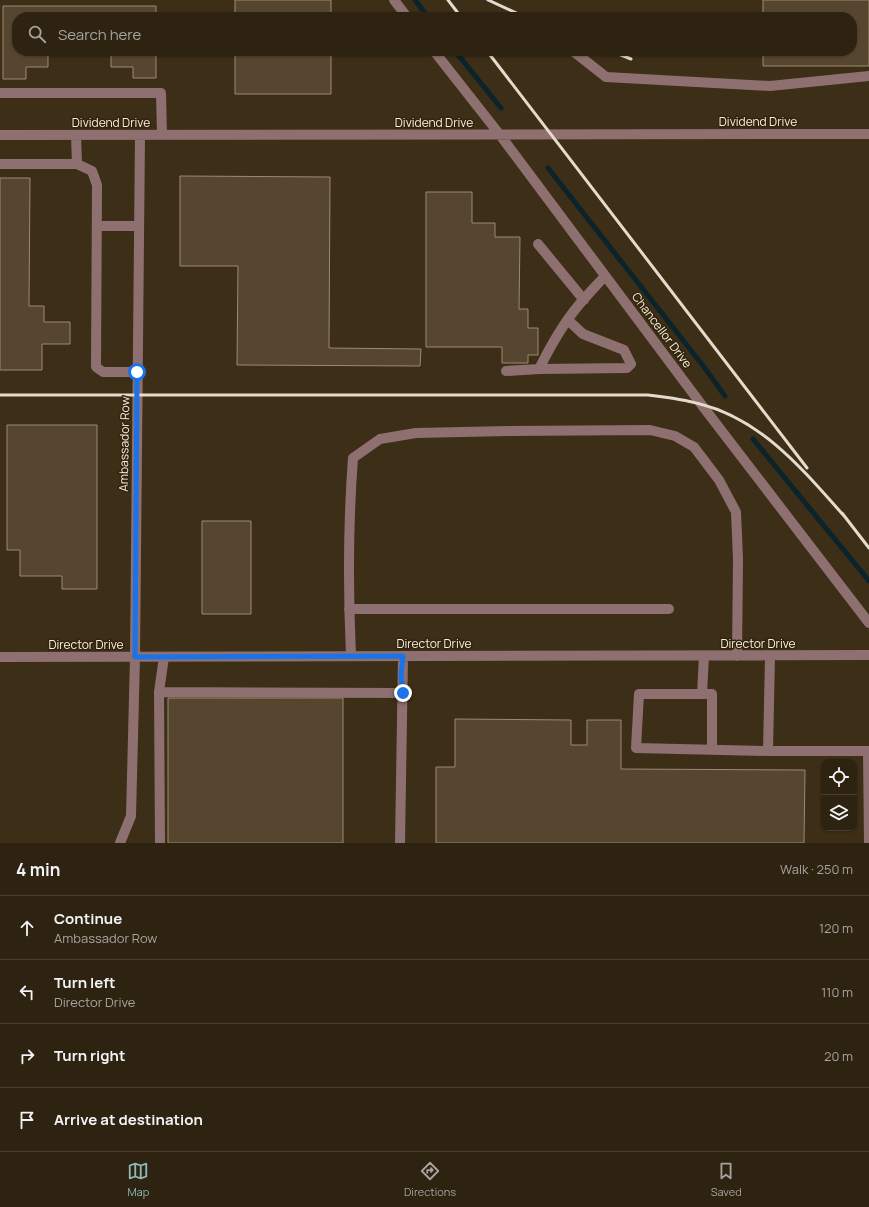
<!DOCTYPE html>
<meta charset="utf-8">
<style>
body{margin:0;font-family:Manrope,sans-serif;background:#3a2f1f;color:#f1f3f6}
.controls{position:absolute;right:12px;bottom:12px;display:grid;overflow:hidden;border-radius:8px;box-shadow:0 1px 3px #0004}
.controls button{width:36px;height:36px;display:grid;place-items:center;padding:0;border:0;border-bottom:1px solid #493f31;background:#2e2211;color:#f1f3f6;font:20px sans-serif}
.stop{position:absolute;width:12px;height:12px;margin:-9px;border:3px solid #1a73e8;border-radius:50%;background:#fff}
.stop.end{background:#1a73e8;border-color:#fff;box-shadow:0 1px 4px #0008}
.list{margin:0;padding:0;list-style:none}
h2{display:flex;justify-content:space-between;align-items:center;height:52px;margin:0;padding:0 16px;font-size:17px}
h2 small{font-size:13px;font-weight:400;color:#a7a49f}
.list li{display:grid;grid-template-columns:26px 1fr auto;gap:12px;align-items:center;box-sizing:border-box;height:64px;padding:0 16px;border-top:1px solid #493f31}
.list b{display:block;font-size:15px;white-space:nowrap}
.list p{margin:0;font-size:13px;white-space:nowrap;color:#a7a49f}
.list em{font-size:13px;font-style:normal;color:#a7a49f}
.icon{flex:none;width:22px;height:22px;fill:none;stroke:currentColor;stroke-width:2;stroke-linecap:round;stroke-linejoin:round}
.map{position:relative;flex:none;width:869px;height:843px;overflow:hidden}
.search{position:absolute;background:#2e2211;box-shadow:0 1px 3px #0004;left:12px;right:12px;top:12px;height:44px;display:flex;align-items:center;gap:10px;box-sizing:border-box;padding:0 14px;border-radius:16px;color:#a7a49f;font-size:15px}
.sheet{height:308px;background:#2e2211}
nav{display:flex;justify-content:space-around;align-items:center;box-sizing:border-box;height:56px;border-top:1px solid #493f31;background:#2e2211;font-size:11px;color:#a7a49f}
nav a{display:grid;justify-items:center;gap:2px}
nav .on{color:#8bbbb9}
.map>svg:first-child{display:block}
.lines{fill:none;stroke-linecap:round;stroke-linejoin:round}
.stream{stroke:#0b232b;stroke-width:5}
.building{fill:#56462f;stroke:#9c8a71}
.minor{stroke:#8e7070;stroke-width:10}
.rail{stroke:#e5dbcc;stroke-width:3}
.route{stroke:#1a73e8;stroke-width:5}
.labels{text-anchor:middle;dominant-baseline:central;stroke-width:3;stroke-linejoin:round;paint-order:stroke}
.street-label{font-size:12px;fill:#faf0e2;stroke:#32240d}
</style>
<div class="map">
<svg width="869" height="843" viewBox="0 0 869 843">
<rect width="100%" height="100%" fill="#3d2e17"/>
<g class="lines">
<path class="stream" d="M 415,0 L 428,17
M 455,51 L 501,108
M 548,168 L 704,367 L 725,396
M 753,439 L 869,581"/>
</g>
<path class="building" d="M 235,0 L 331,0 L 331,17 L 235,17 Z
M 763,0 L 869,0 L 869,66 L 763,66 L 763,51 L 852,51 L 852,17 L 763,17 Z
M 3,6 L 156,6 L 156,17 L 17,17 L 17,51 L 156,51 L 156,78 L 133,78 L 133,67 L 111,67 L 111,55 L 48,55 L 48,67 L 26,67 L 26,79 L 3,79 Z
M 235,51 L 331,51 L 331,94 L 235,94 Z
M 180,176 L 330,177 L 329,348 L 421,349 L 420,366 L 237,365 L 238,266 L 180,266 Z
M 0,178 L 30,178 L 29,306 L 44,306 L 44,322 L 70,322 L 70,344 L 42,344 L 42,370 L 0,370 Z
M 426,192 L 472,192 L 472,223 L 495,223 L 495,237 L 520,237 L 519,309 L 528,309 L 528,328 L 538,328 L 538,355 L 528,355 L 528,363 L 502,363 L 502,347 L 426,347 Z
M 7,425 L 97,425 L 97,589 L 62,589 L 62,576 L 20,576 L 20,550 L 7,550 Z
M 202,521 L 251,521 L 251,614 L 202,614 Z
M 168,698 L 343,698 L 343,843 L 168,843 Z
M 455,719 L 571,720 L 571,745 L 587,745 L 587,720 L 621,720 L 621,769 L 805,770 L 804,843 L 436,843 L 436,767 L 455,767 Z"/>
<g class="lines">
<path class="minor" d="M 394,0 L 407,17
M 434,51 L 500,135 L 701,404 L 869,623
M 573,51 L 606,77 L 770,86 L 869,76
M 0,93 L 161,93 L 162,135
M 0,135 L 869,134
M 76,135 L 77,164
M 0,164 L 77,164 L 92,171 L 97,185 L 96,367 L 103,372 L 137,372
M 97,226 L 139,226
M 538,244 L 584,300
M 539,369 L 627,368 L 631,364 L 624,350 L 583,334 L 568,320
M 506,371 L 539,369 C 550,347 562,325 578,306 C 587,295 596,286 605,276
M 349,609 L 669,609
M 351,656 C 348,591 348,524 353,458 L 380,439 L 416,433 L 509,431 L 650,430 L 675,436 L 694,447 L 719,480 L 736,512 L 738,559 L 737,656
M 704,656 L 702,694 L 639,694 L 636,748 L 768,751 L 869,751
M 0,657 L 869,655
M 159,692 L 403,693
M 702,694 L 712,694 L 712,750
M 768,751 L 770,656
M 868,751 L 869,843
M 120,843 L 131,816 L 135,657 L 140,135
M 160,843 L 159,692 L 164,657
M 400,843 L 403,656"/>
<path class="rail" d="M 448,0 L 461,17
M 488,0 L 525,17
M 487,51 L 807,468
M 611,51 L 631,59
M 0,395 L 648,395 C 665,397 683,399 700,404 C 763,420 804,471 845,517
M 842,513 L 869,548"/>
</g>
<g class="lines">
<path class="route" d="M 137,372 L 135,657 L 403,656 L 401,676 L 403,693"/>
</g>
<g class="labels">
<g class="street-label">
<text x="758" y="121">Dividend Drive</text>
<text x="111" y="122">Dividend Drive</text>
<text x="434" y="122">Dividend Drive</text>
<text transform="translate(662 330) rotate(53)">Chancellor Drive</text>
<text transform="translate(124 444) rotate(-89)">Ambassador Row</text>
<text x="434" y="643">Director Drive</text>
<text x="758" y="643">Director Drive</text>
<text x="86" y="644">Director Drive</text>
</g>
</g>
</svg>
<div class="controls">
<button><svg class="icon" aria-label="locate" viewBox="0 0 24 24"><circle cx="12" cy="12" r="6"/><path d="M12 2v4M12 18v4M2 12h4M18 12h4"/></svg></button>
<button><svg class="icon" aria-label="layers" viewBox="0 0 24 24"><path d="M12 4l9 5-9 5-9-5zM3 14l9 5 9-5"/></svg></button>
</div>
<div class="stop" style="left:137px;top:372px"></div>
<div class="stop end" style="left:403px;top:693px"></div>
<div class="search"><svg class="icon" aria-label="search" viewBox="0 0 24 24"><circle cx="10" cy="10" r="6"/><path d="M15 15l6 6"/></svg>Search here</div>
</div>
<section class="sheet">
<h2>4 min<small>Walk · 250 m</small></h2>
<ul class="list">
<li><svg class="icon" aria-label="ahead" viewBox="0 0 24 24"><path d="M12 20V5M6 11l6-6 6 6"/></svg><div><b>Continue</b><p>Ambassador Row</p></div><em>120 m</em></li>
<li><svg class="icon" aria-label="left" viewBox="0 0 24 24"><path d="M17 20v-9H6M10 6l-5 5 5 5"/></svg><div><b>Turn left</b><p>Director Drive</p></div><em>110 m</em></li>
<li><svg class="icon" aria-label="right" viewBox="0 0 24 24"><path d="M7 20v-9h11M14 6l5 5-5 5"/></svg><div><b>Turn right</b></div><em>20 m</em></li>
<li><svg class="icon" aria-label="arrive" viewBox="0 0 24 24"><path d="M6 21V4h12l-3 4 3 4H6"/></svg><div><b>Arrive at destination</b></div></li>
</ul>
</section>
<nav>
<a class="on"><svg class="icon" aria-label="map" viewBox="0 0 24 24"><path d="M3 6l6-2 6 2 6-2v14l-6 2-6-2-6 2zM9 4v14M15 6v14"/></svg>Map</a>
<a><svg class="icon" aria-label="directions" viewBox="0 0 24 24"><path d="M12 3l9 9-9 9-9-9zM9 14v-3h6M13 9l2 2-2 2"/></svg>Directions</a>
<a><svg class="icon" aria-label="saved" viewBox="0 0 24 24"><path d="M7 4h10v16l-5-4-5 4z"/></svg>Saved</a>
</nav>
